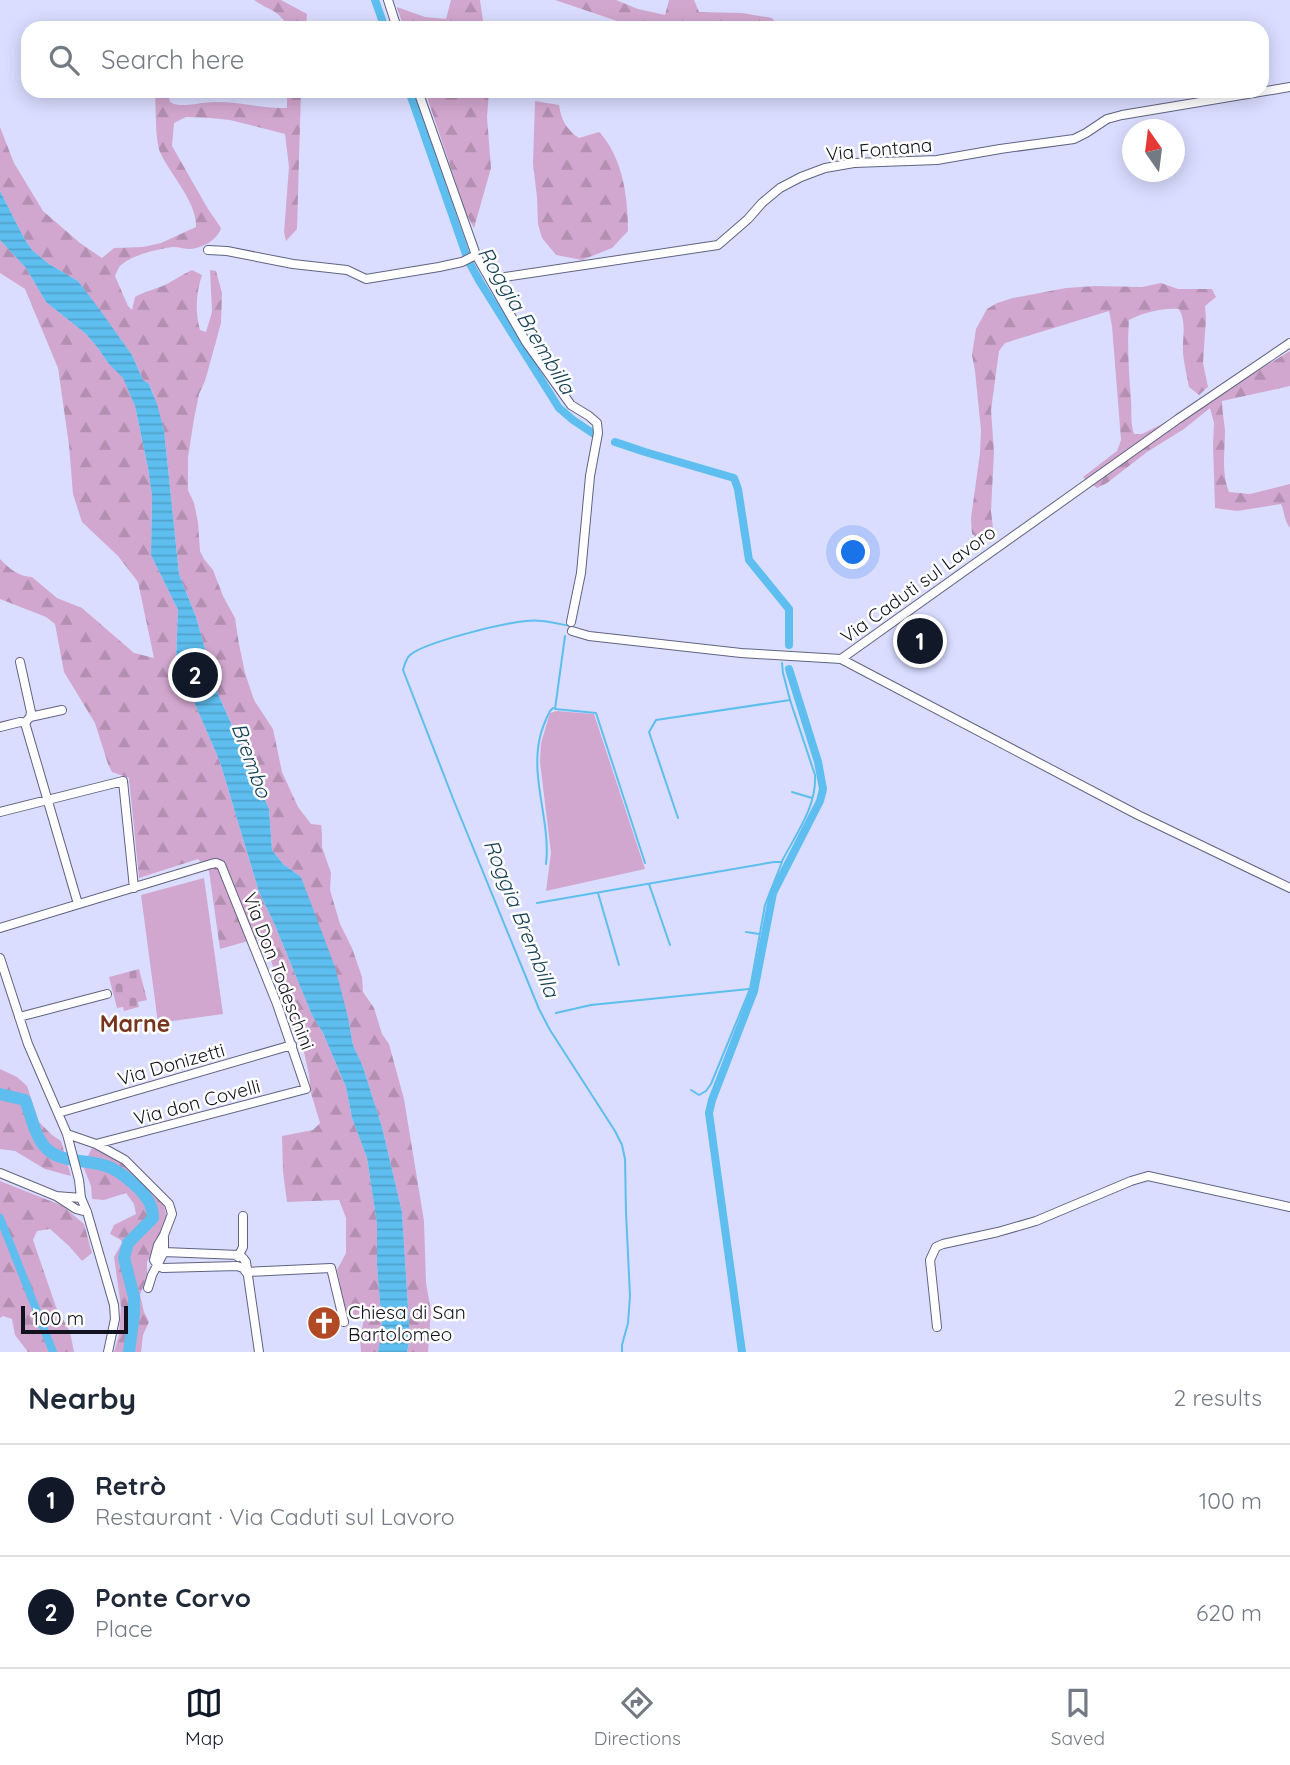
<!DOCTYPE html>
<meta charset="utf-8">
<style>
body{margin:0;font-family:Quicksand,sans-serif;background:#f6f6f7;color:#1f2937}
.compass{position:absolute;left:1122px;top:119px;width:63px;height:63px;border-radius:50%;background:#fff;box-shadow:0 4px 18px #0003;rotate:346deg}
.scale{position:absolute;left:21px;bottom:18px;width:107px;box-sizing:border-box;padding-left:7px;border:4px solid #11121e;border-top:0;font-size:19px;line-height:24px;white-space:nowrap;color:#11121e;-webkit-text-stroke:5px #fff;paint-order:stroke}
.you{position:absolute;left:854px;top:553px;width:24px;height:24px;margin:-18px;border:5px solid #fff;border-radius:50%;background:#1a73e8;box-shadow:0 0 0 10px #1a73e833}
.badge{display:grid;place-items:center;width:46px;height:46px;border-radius:50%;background:#111827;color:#fff;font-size:23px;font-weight:700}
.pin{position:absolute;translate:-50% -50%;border:4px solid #fff;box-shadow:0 2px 7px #0006}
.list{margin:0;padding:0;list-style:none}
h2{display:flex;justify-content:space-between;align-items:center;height:91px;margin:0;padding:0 28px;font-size:30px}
h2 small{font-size:23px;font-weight:400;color:#747a83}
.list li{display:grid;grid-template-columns:46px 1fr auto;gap:21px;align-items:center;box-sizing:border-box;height:112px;padding:0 28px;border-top:2px solid #e0e1e3}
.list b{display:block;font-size:26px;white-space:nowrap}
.list p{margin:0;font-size:23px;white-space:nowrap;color:#747a83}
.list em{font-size:23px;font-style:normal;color:#747a83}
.icon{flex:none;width:38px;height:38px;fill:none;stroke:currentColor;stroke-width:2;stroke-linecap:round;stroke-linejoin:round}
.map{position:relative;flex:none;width:1290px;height:1352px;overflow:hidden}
.search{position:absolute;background:#fff;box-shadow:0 4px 18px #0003;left:21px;right:21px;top:21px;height:77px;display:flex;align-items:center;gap:18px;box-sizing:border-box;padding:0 24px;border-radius:21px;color:#747a83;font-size:26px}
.sheet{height:315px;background:#fff}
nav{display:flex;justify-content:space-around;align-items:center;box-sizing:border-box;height:98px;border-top:2px solid #e0e1e3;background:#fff;font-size:19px;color:#747a83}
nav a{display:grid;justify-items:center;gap:4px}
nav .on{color:#111827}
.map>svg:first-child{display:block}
.forest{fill:url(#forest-firs)}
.cemetery{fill:url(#cemetery-stones)}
.garden{fill:#d2a7cf}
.water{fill:url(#water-rules)}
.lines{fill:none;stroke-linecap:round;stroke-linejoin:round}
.stream{stroke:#5dbeef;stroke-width:2}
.canal{stroke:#5dbeef;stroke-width:8}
.river{stroke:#5dbeef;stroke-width:12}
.minor-casing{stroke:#616381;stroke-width:10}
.minor{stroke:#fff;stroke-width:8}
.labels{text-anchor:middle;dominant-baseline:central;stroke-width:5;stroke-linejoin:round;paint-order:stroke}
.street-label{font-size:19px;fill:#11121e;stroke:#fff}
.poi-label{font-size:19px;fill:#11121e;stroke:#fff;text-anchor:start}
.water-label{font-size:21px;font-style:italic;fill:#174155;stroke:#fff}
.quarter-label{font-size:23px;font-weight:bold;fill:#77341d;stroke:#fff}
</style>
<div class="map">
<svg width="1290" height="1352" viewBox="0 0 1290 1352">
<defs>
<pattern id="forest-firs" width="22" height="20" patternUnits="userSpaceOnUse" patternTransform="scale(1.75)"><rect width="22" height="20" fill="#d2a7cf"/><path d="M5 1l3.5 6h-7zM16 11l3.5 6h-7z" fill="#b38fb1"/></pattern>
<pattern id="cemetery-stones" width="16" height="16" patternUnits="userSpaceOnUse" patternTransform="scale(1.75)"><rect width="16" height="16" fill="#d2a7cf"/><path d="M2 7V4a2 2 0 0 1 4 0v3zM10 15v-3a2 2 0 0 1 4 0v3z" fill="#b38fb1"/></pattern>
<pattern id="water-rules" width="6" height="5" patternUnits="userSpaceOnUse" patternTransform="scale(1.75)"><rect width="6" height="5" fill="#5dbeef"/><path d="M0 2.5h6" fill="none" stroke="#50a2cc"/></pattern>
</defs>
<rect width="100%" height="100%" fill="#daddff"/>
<path class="forest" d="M 254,0 L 281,0 L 307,14 L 306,28 L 289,28 C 277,8 271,12 254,0 Z
M 451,0 L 480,0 L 484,28 L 404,28 L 397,7 L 425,17 L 446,19 Z
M 555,0 L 616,0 L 638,9 L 665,15 L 669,0 L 694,0 L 699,12 L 742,13 L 772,18 L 777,25 L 764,28 L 716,26 L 659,28 L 629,25 Z
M 155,91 L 167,91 L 170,102 C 181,109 200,102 214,102 C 238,101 262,109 287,108 L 287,91 L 301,91 L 297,229 L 286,241 L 284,232 L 289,167 L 285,134 L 230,120 L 211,118 L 186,117 L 174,123 L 172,146 L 208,209 L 221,228 C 217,240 203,248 190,249 C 184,249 179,247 173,247 C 158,249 131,255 120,266 C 118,268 116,274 115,276 L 128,306 L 132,310 L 135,297 C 145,291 157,289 167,284 C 176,279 183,274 192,270 L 202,275 C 196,292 195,312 200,330 L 206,332 L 212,312 L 210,270 L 216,271 L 222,293 L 221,323 L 205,381 L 199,394 L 194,419 L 188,457 L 188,490 L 194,503 L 198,522 L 200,551 L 204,559 L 213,570 L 223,596 L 235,618 L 239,644 L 245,673 L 254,700 L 273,729 L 282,772 L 298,807 L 311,824 L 321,825 L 322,833 L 322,847 L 331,873 L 330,890 L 340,924 L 352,948 L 362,977 L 363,992 L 374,1008 L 382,1034 L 389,1044 L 404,1099 L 424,1221 L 426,1283 L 431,1311 L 428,1352 L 407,1352 L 410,1338 L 402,1212 L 382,1127 L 363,1067 L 353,1045 L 348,1017 L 301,877 L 283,864 L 272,850 L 269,809 L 218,694 L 196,617 L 179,574 L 164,430 L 153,393 L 149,384 L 143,380 L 132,355 L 78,281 L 49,264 L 32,250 L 24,238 L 0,191 L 0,127 L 14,163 L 43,211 L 80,243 L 102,258 L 114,248 L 143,247 L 161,243 L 196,227 C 197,202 171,176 160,152 C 155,139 156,107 155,91 Z
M 425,91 L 489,91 L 487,117 L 491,168 L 474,228 L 466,213 Z
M 535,101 L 559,105 C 561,120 567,130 579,138 L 599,132 C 623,157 628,198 628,231 L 612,248 L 582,260 L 556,255 L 542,238 L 538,224 L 537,197 L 533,164 Z
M 0,240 L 26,268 L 46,302 L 86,334 L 98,348 L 108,363 L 124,378 L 135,406 L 148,468 L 152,496 L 151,555 L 178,610 L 176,660 L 220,762 L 259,892 L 274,923 L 312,1015 L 323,1033 L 346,1087 L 352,1118 L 367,1158 L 377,1224 L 377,1265 L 382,1328 L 378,1352 L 361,1352 L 360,1338 L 364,1319 L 347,1316 L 337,1270 L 346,1253 L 346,1218 L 339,1200 L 287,1202 L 283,1172 L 282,1136 L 313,1130 L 320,1123 L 311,1093 L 309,1075 L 302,1043 L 262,937 L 220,949 L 209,871 L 198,859 L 139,878 L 129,778 L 112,772 L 108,764 L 95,723 L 64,672 L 55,624 L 46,617 L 0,599 L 0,559 C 8,568 20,577 32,577 L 57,598 L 82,608 L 134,653 L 154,658 L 138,582 L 118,556 L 82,522 L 73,494 L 69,445 L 58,368 L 25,289 L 0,273 Z
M 1161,283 L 1178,289 L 1212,289 L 1216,297 L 1205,306 L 1206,319 L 1203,363 L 1208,387 L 1199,395 L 1189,387 C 1187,376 1184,364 1183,353 C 1182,338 1187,323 1179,309 C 1161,308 1146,312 1129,320 C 1127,347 1129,373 1131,400 C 1132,413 1130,421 1134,434 L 1142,434 L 1210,400 L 1290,351 L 1290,386 L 1222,401 C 1222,411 1224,420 1225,430 C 1225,451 1221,472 1229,492 L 1250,494 L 1290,484 L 1290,528 C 1284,520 1285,513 1281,504 L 1237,511 L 1215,508 L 1213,444 L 1214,423 L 1210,408 L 1184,429 L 1147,452 L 1107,483 L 1097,488 L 1083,477 L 1117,451 L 1121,440 L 1112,326 L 1109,311 L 1005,343 L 999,351 L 991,410 L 994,452 L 991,511 L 994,537 L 985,542 L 972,534 L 971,518 L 980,453 L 981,430 L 975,371 L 972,355 L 976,329 L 987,309 L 997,303 L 1013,298 L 1066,288 L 1095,286 L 1142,287 Z
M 0,1069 L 17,1077 L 27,1086 L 39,1122 L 52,1135 L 61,1141 L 71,1176 L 45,1169 L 15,1151 L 0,1149 Z
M 92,1148 L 104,1152 L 126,1164 L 162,1198 L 167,1218 L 164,1232 L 147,1262 L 147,1276 L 140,1295 L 144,1312 L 149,1322 L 143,1335 L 141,1352 L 114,1352 L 119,1335 L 121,1307 L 114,1257 L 122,1243 L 121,1240 L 110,1234 L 114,1225 L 136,1214 L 134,1204 L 126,1193 L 104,1200 L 92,1199 L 91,1186 L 83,1166 Z
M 0,1181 L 63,1206 L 84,1224 L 92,1253 L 82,1261 L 69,1246 L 50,1229 L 37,1231 L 33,1240 L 56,1307 L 70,1332 L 74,1352 L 28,1352 L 15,1335 L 12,1319 L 3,1316 L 0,1318 Z"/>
<path class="cemetery" d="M 139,969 L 147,1000 L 138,1002 L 139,1007 L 124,1011 L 123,1007 L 117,1008 L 109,977 Z"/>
<path class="garden" d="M 557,711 L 594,714 L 645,869 L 546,891 L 551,853 L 540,762 L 541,743 L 550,713 Z
M 204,878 L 223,1014 L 158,1023 L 141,895 Z"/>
<path class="water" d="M 0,191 L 24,238 L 32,250 L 49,264 L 78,281 L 97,306 L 132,355 L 143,380 L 149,384 L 157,404 L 164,430 L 179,574 L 196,617 L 218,694 L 269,809 L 272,850 L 283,864 L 301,877 L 335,967 L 348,1017 L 353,1045 L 363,1067 L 382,1127 L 402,1212 L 410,1338 L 407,1352 L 378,1352 L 382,1328 L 377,1265 L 377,1224 L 367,1158 L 352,1118 L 346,1087 L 323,1033 L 312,1015 L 274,923 L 259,892 L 220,762 L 176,660 L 178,610 L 151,555 L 152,496 L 148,468 L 135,406 L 123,378 L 108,363 L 98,348 L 86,334 L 46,302 L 26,268 L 0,240 Z"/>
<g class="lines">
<path class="stream" d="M 570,626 C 555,623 540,619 526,621 C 504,623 425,642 410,655 C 405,660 405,664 403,670 L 454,801 L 539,1009 L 550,1030 L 615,1131 L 622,1145 L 625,1159 L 626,1212 L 630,1296 L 628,1323 L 622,1345 L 622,1352
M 565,636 L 555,709 L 596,713 L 645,863
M 782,663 L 783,673 L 790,700 L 815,775 C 817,806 796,834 782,861
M 792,792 L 812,798
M 678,818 L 649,732 L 656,720 L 790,700
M 546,864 C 551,822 530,779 540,737 C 542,728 546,719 550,711 L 553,708
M 649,884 L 670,945
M 598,893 L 619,965
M 537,903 L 774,862 L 782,862 L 765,905 L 750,989 L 711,1084 L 706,1091 L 699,1095 L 691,1090
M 746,932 L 759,934
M 556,1013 L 591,1005 L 749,989"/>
<path class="canal" d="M 375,0 L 385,28
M 409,91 L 468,260 L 480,282 L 559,408 L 573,420 L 594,434
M 615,442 L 645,452 L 734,478 L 738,489 L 749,560 L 789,609 L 789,645
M 0,1218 L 53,1352
M 742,1352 L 709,1113 L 712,1100 L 754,991 L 773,893 L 820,801 L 823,789 L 818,762 L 789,669"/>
<path class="river" d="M 0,1094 L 25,1100 C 31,1115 35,1138 47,1149 C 63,1164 90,1159 109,1167 C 121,1172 131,1181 140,1190 C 148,1199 153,1206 153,1218 L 128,1243 L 124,1258 L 134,1297 L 134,1314 L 129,1352"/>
<g class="minor-casing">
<path id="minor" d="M 388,0 L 397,28
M 418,91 L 476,255 L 526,342 L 571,405 L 589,416 L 597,423 L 598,433 L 590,476 L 581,573 L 571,622
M 208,250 L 227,251 L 293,264 L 347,270 L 366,279 L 439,267 L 462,262 L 476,255
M 490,277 L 505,277 L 718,245 L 748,219 L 762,203 L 780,188 L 801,177 L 825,168 L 854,163 L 937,160 L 1000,149 L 1074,139 L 1086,133 L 1107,119 L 1122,115 L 1290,87
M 572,631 L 589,636 L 741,653 L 841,659 L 1138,815 L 1290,888
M 841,659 L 1178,419 L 1290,343
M 20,662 L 31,712 L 30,717 L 25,723 L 78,904
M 30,717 L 62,710
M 0,727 L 20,722 L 25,723
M 0,812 L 123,781 L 134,888
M 0,928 L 211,864 L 216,863 L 221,865 L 277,1004 L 306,1089 L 96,1144
M 0,958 L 28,1044 L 67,1134 L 79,1180 L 81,1198 L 87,1212 L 114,1305 L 115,1319 L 108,1352
M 19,1017 L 107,994
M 58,1113 L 292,1045
M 67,1134 L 96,1144 L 125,1160 L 169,1204 L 172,1214 L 164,1235 L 158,1245 L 154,1260 L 158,1266 L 163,1268 L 237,1266 L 243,1268 L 246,1272
M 0,1173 L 56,1196
M 81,1198 L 56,1196 L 76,1209 L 87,1212
M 164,1238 L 164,1252 L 239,1255 L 243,1258 L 246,1262 L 259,1352
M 238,1257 L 243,1247 L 243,1216
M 246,1272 L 331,1268 L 344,1322
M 148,1288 L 152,1275 L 164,1252
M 937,1327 L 930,1260 L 936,1247 L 943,1244 L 998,1232 L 1036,1221 L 1131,1181 L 1148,1176 L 1290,1207"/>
</g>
<use href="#minor" class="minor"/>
</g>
<defs>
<g id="church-disc" transform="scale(1.75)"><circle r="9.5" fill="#b04924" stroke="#fff"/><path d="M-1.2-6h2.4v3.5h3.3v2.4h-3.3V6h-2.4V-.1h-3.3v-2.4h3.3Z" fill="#fff"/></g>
</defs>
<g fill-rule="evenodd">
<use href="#church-disc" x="324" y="1323"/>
</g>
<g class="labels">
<g class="street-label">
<text transform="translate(879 149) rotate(-5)">Via Fontana</text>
<text transform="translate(918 584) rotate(-36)">Via Caduti sul Lavoro</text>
<text transform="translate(279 971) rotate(69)">Via Don Todeschini</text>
<text transform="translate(171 1064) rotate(-16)">Via Donizetti</text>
<text transform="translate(197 1102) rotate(-15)">Via don Covelli</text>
</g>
<g class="poi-label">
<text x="348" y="1312">Chiesa di San<tspan x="348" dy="22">Bartolomeo</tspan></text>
</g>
<g class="water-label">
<text transform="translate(527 320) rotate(59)">Roggia Brembilla</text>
<text transform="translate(252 760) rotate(70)">Brembo</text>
<text transform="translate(522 918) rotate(68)">Roggia Brembilla</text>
</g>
<g class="quarter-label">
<text x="135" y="1023">Marne</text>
</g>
</g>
</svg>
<svg class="compass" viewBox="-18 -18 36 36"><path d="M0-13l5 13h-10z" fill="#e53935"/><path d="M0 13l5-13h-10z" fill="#747a83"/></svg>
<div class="scale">100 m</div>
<div class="you"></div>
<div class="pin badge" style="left:920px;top:641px">1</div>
<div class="pin badge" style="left:195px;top:675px">2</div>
<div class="search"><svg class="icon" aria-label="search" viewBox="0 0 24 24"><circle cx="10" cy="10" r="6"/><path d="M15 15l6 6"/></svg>Search here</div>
</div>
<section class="sheet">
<h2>Nearby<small>2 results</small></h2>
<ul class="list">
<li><span class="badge">1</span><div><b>Retrò</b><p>Restaurant · Via Caduti sul Lavoro</p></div><em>100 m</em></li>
<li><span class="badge">2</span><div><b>Ponte Corvo</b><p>Place</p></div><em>620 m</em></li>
</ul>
</section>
<nav>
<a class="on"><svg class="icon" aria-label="map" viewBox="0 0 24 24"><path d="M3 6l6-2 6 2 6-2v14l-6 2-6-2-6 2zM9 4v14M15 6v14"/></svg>Map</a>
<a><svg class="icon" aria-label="directions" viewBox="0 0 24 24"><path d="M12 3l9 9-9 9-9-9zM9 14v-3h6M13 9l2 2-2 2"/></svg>Directions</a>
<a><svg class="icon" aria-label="saved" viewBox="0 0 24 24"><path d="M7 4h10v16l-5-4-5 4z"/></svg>Saved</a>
</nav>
